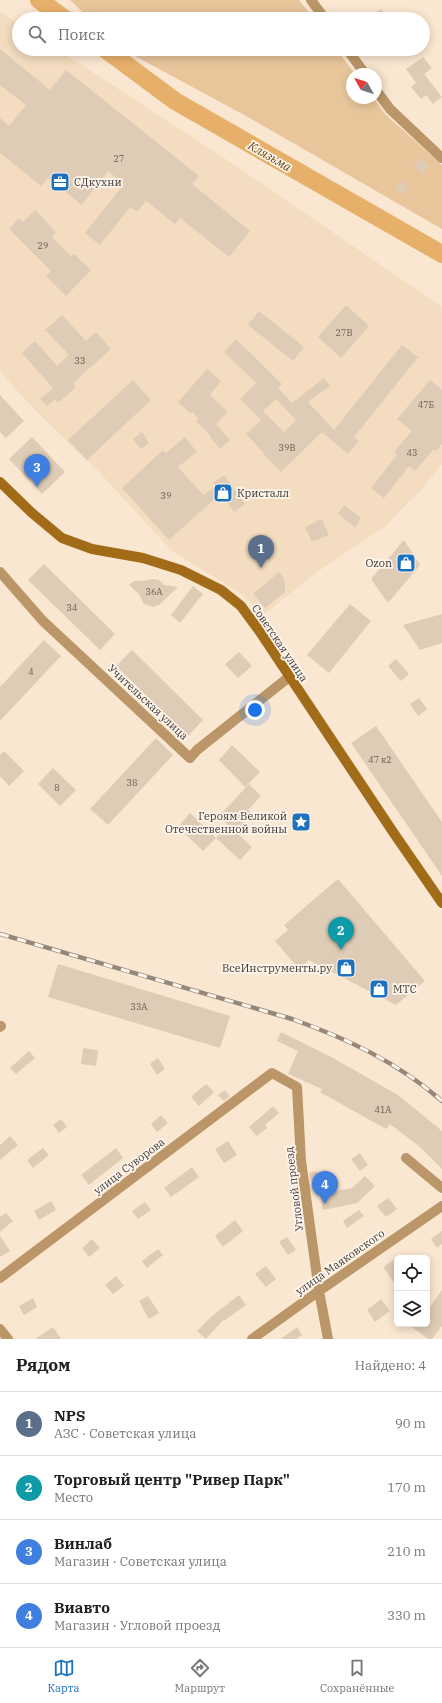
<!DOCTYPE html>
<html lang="ru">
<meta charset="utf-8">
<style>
body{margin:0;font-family:"IBM Plex Serif",serif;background:#f2f2f2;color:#202124}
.controls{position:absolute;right:12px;bottom:12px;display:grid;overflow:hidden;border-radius:6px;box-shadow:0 2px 10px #0003}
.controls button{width:36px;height:36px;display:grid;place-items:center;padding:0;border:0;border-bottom:1px solid #e0e0e0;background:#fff;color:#202124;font:20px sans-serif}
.compass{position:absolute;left:346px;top:68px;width:36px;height:36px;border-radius:50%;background:#fff;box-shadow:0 2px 10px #0003;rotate:309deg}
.you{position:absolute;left:255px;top:710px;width:14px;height:14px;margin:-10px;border:3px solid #fff;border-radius:50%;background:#1a73e8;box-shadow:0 0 0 6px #1a73e833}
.badge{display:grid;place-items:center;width:26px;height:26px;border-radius:50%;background:#1d70be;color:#fff;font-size:13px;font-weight:700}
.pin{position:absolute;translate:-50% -33px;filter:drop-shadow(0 1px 2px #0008)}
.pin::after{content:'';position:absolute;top:21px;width:14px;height:12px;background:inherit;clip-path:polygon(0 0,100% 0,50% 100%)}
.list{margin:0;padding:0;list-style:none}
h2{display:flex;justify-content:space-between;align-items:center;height:52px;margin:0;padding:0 16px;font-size:17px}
h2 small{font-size:13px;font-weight:400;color:#757577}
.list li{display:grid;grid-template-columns:26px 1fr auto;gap:12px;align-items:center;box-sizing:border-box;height:64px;padding:0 16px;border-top:1px solid #e0e0e0}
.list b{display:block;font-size:15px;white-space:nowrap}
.list p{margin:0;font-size:13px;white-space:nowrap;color:#757577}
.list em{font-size:13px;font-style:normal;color:#757577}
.icon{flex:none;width:22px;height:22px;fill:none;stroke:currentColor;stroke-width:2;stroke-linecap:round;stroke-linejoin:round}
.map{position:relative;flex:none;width:442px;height:1339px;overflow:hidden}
.search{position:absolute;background:#fff;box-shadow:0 2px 10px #0003;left:12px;right:12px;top:12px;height:44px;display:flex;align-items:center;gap:10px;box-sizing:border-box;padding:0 14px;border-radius:22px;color:#757577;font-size:15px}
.sheet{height:308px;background:#fff}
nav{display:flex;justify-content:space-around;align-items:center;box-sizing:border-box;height:56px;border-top:1px solid #e0e0e0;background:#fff;font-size:11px;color:#757577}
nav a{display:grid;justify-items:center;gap:2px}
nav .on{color:#1d70be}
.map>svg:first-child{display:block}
.built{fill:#f3dcbf}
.green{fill:#e8c59b}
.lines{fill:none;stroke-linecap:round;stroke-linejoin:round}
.river{stroke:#e7b06a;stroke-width:18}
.building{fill:#dfccb6;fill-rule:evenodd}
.minor{stroke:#bb9668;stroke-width:10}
.secondary{stroke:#a26b18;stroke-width:10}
.rail-casing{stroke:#95887a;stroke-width:4.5}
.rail{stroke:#fef6ed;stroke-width:3;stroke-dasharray:9;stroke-linecap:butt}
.labels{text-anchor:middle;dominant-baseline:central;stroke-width:3.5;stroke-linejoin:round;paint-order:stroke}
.number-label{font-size:9px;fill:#675c51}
.poi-label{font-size:11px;fill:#3f372f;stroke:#fef6ed;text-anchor:start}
.street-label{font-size:11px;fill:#3f372f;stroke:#fef6ed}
.water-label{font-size:12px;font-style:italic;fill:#644005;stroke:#fef6ed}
</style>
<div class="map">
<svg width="442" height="1339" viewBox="0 0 442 1339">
<rect width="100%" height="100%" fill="#fae7d1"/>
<path class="built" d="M 0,12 L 19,24 L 19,49 L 57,49 L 233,164 L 442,307 L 442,464 L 415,497 L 409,501 L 388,524 L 317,572 L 262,616 L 243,595 L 172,551 L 100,473 L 38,413 L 0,372 Z"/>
<path class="green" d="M 70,0 L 299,0 L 314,19 L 90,19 Z
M 122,49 L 336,49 L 355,74 L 352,74 L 352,98 L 373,98 L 386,115 L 442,165 L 442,229 L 246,116 Z"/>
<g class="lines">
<path class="river" d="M 39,0 L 65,19
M 105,49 L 175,101 L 442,254"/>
</g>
<path class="building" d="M 381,9 L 388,19 L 378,19 L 375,14 Z
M 0,49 L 50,90 L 66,70 L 199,176 L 192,184 L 250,231 L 229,257 L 180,218 L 175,224 L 146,201 L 137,212 L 130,207 L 100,245 L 85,233 L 124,184 L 108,171 L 82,205 L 48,178 L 41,186 L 0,153 L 0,118 L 9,126 L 26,105 L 0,85 Z
M 423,57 L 432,68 L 424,74 L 442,97 L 433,104 L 426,95 L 421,99 L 411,87 L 416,83 L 406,69 Z
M 420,158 L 429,166 L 422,174 L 413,166 Z
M 401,181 L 408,186 L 402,195 L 395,190 Z
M 35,210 L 56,232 L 52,237 L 71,256 L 74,254 L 91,270 L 66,296 L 46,276 L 51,271 L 9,229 L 19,218 L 23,222 Z
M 346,305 L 369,326 L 341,358 L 318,337 Z
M 259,311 L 304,347 L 293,361 L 248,325 Z
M 62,315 L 86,341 L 96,332 L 111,349 L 73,383 L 76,387 L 58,403 L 55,399 L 47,406 L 40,399 L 53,388 L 22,353 L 35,341 L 57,366 L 69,355 L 45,330 Z
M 236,339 L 282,384 L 278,388 L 292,403 L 324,378 L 330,386 L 308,402 L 334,430 L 402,345 L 418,357 L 354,437 L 359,441 L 348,454 L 322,432 L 281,472 L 263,454 L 264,453 L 246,434 L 261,420 L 240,399 L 256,383 L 224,352 ZM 276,399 L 296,420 L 284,432 L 263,411 Z
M 207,369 L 221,381 L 210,395 L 228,412 L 216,424 L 230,440 L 220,449 L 210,437 L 211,436 L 196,421 L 198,419 L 193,412 L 190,413 L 178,402 Z
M 133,380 L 151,400 L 87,460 L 68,440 Z
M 430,380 L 442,390 L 442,444 L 436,451 L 434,449 L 415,471 L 409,466 L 384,498 L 371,488 L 397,455 L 394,452 L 412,431 L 397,419 Z
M 0,395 L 24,421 L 6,438 L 0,432 Z
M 142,432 L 149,443 L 141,449 L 133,439 Z
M 32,437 L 65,472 L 42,494 L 9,459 Z
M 185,437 L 197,452 L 178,467 L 203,495 L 216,486 L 213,483 L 224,475 L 245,504 L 234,512 L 221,493 L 169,540 L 122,488 L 163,450 L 166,453 Z
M 344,505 L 361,518 L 355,527 L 338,514 Z
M 322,519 L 329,535 L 312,542 L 305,527 Z
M 404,540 L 420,565 L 388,603 L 371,579 Z
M 44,564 L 115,634 L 100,650 L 28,580 Z
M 279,572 L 284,578 L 285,592 L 265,608 L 253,594 Z
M 153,579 L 159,580 L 164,585 L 178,587 L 159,605 L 153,607 L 144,604 L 139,594 L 129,585 L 134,581 L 142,581 Z
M 193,586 L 203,594 L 180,623 L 171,615 Z
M 350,604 L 371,621 L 329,673 L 307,655 Z
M 442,614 L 442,643 L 420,650 L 403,625 Z
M 44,640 L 61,656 L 0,721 L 0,687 Z
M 132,650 L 203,720 L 188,736 L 116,666 Z
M 239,652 L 252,666 L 238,678 L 225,664 Z
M 396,659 L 409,674 L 401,681 L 388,666 Z
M 419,698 L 427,709 L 418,716 L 410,704 Z
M 376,726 L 442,822 L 442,876 L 351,743 Z
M 156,738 L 173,755 L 108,825 L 90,809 Z
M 232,745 L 260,772 L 245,787 L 219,760 Z
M 4,751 L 24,771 L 9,786 L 0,776 L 0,755 Z
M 53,768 L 76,790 L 60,806 L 38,784 Z
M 249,784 L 261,796 L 248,810 L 252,814 L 236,832 L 252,847 L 240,860 L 216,838 L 228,825 L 219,816 Z
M 190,813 L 216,838 L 203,851 L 178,827 Z
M 338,879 L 425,981 L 396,1005 L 309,960 L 299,969 L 275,941 L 288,930 L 284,925 Z
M 58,964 L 230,1016 L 220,1048 L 48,997 Z
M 281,1032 L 333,1058 L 398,1095 L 436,1126 L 442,1131 L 442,1169 L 420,1147 L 390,1124 L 386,1129 L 320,1092 L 322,1089 L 288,1074 L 298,1051 L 277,1041 Z
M 83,1048 L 98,1050 L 96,1066 L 81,1064 Z
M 29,1051 L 35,1058 L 16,1074 L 10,1068 Z
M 158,1058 L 165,1069 L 157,1075 L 150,1064 Z
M 206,1084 L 214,1092 L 199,1106 L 191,1097 Z
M 225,1090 L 230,1096 L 224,1101 L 218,1095 Z
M 273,1106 L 279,1113 L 265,1125 L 267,1128 L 257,1136 L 249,1127 Z
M 161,1115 L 168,1123 L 157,1132 L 151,1124 Z
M 61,1119 L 67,1127 L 59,1133 L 53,1125 Z
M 10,1136 L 18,1145 L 0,1160 L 0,1145 Z
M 228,1141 L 237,1155 L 224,1163 L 215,1149 Z
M 43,1148 L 49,1155 L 33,1168 L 27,1160 Z
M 116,1148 L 123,1158 L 89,1185 L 81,1175 Z
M 360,1153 L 368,1165 L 360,1171 L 351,1159 Z
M 192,1167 L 199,1177 L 171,1197 L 164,1188 Z
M 317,1171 L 319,1179 L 311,1180 L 309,1173 Z
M 365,1176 L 375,1186 L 357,1203 L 323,1210 L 320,1194 L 352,1188 Z
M 388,1198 L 397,1209 L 386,1217 L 377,1206 Z
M 51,1201 L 56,1210 L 39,1220 L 34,1211 Z
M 145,1202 L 151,1210 L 138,1219 L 132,1211 Z
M 359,1210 L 364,1216 L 347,1228 L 343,1221 Z
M 6,1213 L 13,1221 L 0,1232 L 0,1217 Z
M 235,1220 L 243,1231 L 223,1247 L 215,1236 Z
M 442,1231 L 442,1244 L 437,1248 L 431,1239 Z
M 0,1236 L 10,1251 L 0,1257 Z
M 287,1237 L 296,1250 L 288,1255 L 279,1242 Z
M 92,1239 L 100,1248 L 89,1257 L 82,1248 Z
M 158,1249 L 163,1255 L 147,1268 L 142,1261 Z
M 397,1257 L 397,1287 L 383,1267 Z
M 266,1266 L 276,1279 L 266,1287 L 255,1274 Z
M 116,1276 L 124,1286 L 113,1294 L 105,1285 Z
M 442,1290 L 442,1326 L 432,1339 L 428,1339 L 408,1324 L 427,1324 L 427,1311 Z
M 239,1295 L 246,1305 L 224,1321 L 223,1320 L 206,1339 L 197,1331 L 211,1317 Z
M 148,1296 L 159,1313 L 149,1319 L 139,1301 Z
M 33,1298 L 37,1307 L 24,1315 L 19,1306 Z
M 381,1299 L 390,1311 L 375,1322 L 367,1310 Z
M 53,1327 L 61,1339 L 35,1339 Z
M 297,1327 L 302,1335 L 296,1339 L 281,1339 Z"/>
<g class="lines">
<path class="minor" d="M 311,0 L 325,19
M 347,49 L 365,74
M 376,90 L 390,109 L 442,158
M 0,572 L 43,621 L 190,758 L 197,750 L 289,677
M 0,1027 L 1,1026
M 406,1158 L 442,1188
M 0,1278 L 272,1073 L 297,1087 L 301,1161 L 319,1291 L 328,1339
M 0,1329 L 8,1339
M 252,1339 L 319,1291 L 442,1206"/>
<path class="secondary" d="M 0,482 L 32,513 L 62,538 L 92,549 L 143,558 L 181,570 L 221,590 L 241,606 L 260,632 L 393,832 L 442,903"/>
<g class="rail-casing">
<path id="rail" d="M 0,934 L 292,1019 C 348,1039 397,1062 442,1101"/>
</g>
<use href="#rail" class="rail"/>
</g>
<defs>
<g id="office-square" transform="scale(1)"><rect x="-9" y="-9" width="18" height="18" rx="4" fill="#1d70be" stroke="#fef6ed"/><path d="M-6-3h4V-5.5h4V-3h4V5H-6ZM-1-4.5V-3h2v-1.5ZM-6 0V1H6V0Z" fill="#fff"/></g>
<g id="shop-square" transform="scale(1)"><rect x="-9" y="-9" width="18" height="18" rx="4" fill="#1d70be" stroke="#fef6ed"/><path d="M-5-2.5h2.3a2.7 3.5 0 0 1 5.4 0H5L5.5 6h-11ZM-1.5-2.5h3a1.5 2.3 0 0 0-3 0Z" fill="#fff"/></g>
<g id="sight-square" transform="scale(1)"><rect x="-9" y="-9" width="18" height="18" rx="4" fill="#1d70be" stroke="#fef6ed"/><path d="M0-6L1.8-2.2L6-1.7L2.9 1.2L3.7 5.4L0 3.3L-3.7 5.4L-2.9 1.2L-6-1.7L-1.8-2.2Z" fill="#fff"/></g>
</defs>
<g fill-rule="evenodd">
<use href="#office-square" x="60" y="182"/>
<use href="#shop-square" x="223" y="493"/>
<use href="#shop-square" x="406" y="563"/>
<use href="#sight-square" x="301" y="822"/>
<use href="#shop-square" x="346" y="968"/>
<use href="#shop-square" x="379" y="989"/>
</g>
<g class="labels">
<g class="number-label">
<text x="119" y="158">27</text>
<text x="43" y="245">29</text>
<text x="344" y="332">27В</text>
<text x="80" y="360">33</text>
<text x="426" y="404">47Б</text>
<text x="287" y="447">39В</text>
<text x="412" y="452">43</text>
<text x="166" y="495">39</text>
<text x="154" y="591">36А</text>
<text x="72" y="607">34</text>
<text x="31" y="671">4</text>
<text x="380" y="759">47 к2</text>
<text x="132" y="782">38</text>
<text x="57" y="787">8</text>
<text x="139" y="1006">33А</text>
<text x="383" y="1109">41А</text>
</g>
<g class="poi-label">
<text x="74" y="182">СДкухни</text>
<text x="237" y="493">Кристалл</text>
<text x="392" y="563" text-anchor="end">Ozon</text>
<text x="287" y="816" text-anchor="end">Героям Великой<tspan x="287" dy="13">Отечественной войны</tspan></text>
<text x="332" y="968" text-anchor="end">ВсеИнструменты.ру</text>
<text x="393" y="989">МТС</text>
</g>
<g class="street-label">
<text transform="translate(280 643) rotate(56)">Советская улица</text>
<text transform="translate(148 702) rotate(43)">Учительская улица</text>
<text transform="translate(129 1166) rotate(-37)">улица Суворова</text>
<text transform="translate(294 1189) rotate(-97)">Угловой проезд</text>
<text transform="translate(340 1262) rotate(-35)">улица Маяковского</text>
</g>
<g class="water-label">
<text transform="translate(270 156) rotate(30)">Клязьма</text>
</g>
</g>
</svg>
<div class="controls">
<button><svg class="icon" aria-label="locate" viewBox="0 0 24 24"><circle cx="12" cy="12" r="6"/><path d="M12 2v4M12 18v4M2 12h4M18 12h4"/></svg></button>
<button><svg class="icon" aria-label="layers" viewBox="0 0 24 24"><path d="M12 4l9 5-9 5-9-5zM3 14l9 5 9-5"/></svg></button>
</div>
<svg class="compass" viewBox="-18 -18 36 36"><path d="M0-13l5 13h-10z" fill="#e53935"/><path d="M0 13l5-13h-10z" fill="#757577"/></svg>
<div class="you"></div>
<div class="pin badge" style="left:261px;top:568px;background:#5c6f8a">1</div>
<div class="pin badge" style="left:341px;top:950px;background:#0f9aa8">2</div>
<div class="pin badge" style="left:37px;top:487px;background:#3f7fe0">3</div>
<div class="pin badge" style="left:325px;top:1204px;background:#3f7fe0">4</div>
<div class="search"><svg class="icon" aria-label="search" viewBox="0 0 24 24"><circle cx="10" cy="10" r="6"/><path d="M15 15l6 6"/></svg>Поиск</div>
</div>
<section class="sheet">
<h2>Рядом<small>Найдено: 4</small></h2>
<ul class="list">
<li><span class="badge" style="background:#5c6f8a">1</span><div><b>NPS</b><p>АЗС · Советская улица</p></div><em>90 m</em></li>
<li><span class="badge" style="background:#0f9aa8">2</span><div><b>Торговый центр &quot;Ривер Парк&quot;</b><p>Место</p></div><em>170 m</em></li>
<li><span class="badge" style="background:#3f7fe0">3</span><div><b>Винлаб</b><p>Магазин · Советская улица</p></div><em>210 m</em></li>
<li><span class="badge" style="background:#3f7fe0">4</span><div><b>Виавто</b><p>Магазин · Угловой проезд</p></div><em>330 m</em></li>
</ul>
</section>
<nav>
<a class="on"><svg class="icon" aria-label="map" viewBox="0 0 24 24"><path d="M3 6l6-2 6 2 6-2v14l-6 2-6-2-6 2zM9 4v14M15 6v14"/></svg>Карта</a>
<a><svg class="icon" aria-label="directions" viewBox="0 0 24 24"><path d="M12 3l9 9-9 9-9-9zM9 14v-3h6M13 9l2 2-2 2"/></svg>Маршрут</a>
<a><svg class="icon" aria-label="saved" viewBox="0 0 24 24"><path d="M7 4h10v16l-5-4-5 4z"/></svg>Сохранённые</a>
</nav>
